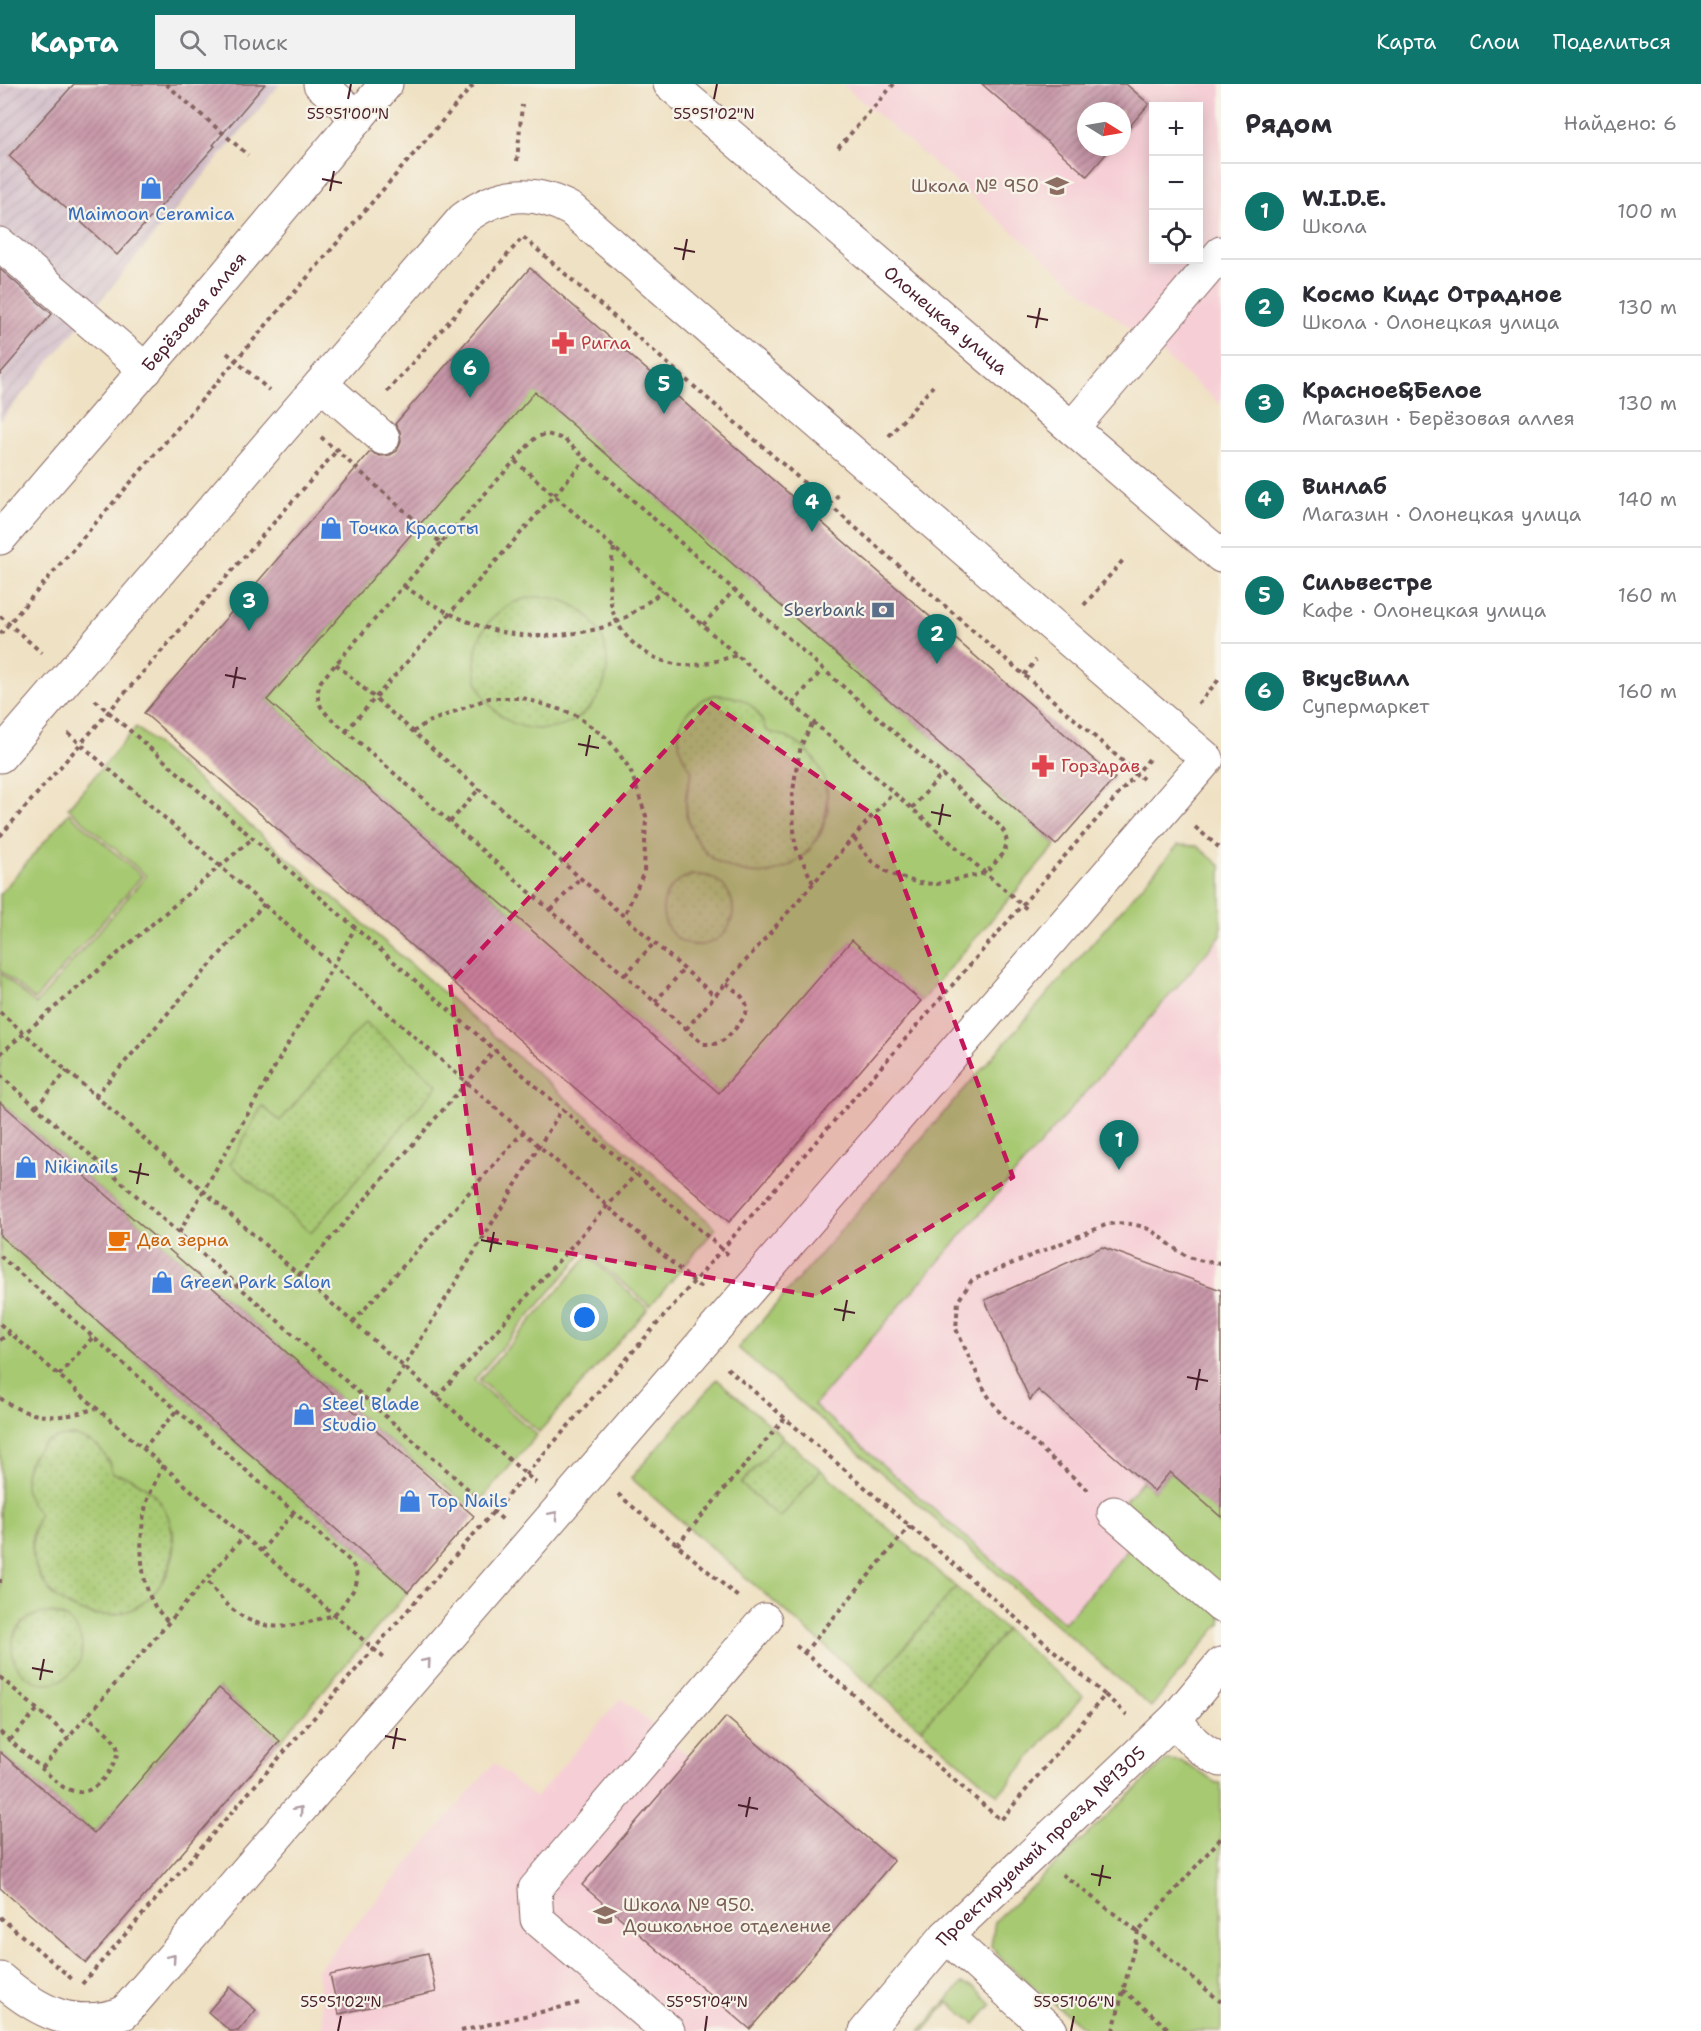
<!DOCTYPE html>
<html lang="ru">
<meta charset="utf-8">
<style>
body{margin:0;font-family:"Shantell Sans",sans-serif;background:#f2f2f3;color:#2b2b33}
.controls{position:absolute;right:18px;top:18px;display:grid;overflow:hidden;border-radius:0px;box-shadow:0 3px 15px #0003}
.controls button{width:54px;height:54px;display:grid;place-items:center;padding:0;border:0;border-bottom:2px solid #e1e1e2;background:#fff;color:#2b2b33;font:30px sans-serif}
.compass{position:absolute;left:1077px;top:18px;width:54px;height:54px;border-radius:50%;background:#fff;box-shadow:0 3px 15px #0003;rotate:101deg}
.you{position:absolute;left:585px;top:1234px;width:21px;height:21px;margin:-15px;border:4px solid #fff;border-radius:50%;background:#1a73e8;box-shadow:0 0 0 9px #1a73e833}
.badge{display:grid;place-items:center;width:39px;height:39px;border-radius:50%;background:#0f766e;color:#fff;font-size:20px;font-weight:700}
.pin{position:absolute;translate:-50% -50px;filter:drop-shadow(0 2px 3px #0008)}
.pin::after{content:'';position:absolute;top:32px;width:21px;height:18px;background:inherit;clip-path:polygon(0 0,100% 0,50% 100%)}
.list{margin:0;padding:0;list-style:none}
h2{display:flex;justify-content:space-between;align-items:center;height:78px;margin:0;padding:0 24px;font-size:26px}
h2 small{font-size:20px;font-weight:400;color:#7c7c81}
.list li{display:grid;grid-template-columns:39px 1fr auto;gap:18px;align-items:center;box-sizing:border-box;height:96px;padding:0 24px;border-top:2px solid #e1e1e2}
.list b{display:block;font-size:22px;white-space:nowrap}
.list p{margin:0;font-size:20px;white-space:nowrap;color:#7c7c81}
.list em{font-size:20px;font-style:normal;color:#7c7c81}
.icon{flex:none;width:33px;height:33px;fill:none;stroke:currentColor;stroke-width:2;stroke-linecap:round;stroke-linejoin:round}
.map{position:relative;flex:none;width:1221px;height:1947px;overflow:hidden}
header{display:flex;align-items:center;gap:36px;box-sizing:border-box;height:84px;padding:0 30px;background:#0f766e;color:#fff}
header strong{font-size:28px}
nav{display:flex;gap:33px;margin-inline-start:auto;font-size:21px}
.search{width:420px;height:54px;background:#f2f2f3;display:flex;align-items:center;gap:15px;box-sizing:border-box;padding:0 21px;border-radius:0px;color:#7c7c81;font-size:22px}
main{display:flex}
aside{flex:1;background:#fff}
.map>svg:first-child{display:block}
.built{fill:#f6cfd6;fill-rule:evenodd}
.industrial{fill:url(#industrial-furrows)}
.green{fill:#a7c972;stroke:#78744e;stroke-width:1.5;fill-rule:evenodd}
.park{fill:url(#park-dots);stroke:#78744e;stroke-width:1.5}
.building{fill:url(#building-hatch)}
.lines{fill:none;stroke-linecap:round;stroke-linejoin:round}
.minor-casing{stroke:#846360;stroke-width:35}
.major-casing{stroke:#846360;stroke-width:35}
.path{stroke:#846360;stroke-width:4;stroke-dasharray:4.5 4.5;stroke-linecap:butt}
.minor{stroke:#fff;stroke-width:33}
.major{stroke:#fff;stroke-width:33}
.oneway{stroke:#ae9aa0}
.marked{fill:#c2185b;fill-opacity:0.2;stroke:#c2185b;stroke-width:4.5;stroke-dasharray:12 8;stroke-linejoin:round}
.ticks{fill:none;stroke:#4a1f2b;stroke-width:2}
.labels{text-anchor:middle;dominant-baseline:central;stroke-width:4.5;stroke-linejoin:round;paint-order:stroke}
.education-label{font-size:18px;fill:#785e54;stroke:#f7f3e8;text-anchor:end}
.shop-label{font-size:18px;fill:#366cbe;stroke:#f7f3e8;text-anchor:start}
.street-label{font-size:18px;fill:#4a1f2b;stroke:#f7f3e8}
.health-label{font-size:18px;fill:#be3a42;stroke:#f7f3e8;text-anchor:start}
.service-label{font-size:18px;fill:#4e5e75;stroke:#f7f3e8;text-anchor:end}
.food-label{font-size:18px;fill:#c56008;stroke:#f7f3e8;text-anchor:start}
.ticks-label{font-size:15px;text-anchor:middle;fill:#4a1f2b;stroke:#f7f3e8;stroke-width:4.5;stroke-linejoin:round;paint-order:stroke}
</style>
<header>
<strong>Карта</strong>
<div class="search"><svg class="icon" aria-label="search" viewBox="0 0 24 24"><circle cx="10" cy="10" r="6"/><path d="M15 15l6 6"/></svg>Поиск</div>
<nav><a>Карта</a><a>Слои</a><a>Поделиться</a></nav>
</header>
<main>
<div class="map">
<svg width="1221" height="1947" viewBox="0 0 1221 1947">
<defs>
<pattern id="industrial-furrows" width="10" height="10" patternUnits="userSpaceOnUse" patternTransform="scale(1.5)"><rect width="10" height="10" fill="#d1bdc9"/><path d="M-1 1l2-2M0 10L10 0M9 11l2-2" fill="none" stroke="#b5a2ad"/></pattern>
<pattern id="park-dots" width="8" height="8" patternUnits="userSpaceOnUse" patternTransform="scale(1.5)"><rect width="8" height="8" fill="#a7c972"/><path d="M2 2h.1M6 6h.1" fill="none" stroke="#91ac63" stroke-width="1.8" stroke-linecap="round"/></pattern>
<pattern id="building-hatch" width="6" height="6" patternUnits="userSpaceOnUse" patternTransform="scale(1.5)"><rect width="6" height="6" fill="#c897a9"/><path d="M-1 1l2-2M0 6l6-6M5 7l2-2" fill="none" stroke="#a47b8a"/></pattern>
</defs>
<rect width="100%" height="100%" fill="#f7f3e8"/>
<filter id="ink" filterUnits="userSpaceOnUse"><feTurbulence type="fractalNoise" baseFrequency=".0167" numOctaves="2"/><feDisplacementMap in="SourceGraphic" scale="12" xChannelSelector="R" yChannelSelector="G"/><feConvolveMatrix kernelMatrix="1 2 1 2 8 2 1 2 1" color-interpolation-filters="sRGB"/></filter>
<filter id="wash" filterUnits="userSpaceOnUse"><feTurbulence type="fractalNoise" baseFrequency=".008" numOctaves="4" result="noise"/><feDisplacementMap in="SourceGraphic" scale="24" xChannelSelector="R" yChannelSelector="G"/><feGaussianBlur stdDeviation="1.35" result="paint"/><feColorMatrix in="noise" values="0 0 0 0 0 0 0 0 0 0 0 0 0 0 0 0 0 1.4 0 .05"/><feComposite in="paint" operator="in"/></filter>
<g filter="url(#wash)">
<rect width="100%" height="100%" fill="#efe1c3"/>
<path class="built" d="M 842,0 L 1221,0 L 1221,321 L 1147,257 L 1084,209 ZM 1154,22 L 1198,22 L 1198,176 L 1154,176 ZM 1086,27 L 1122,27 L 1122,63 L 1086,63 Z
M 1221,852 L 1221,1432 L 1170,1389 L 1154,1407 L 1143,1398 L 1133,1460 L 1065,1539 L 814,1321 Z
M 621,1614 L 691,1674 L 726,1633 L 894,1777 L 748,1947 L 324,1947 L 317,1886 L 494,1679 L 535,1714 Z"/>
<path class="industrial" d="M 0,0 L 280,0 L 0,337 Z"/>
<path class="green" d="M 535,307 L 1056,761 L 921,917 L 852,857 L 719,1009 L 267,616 ZM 607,579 C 603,612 592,627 562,642 L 488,619 L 478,600 L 475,580 ZM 714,611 C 741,611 758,621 766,647 L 788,654 L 827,705 L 828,728 L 821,749 L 808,768 L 791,781 L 769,789 L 707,770 L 694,752 L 686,731 L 686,709 L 692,687 L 679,649 L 683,635 L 691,624 L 702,616 ZM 691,791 C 698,791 704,791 710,793 C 723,798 737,817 732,832 C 730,836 726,840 724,844 C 714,858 711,861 693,861 L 666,811 C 673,801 680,796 691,791 Z
M 136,643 L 716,1144 L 650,1222 L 585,1167 L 474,1296 L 537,1351 L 473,1425 L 378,1348 L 0,1018 L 0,889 L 36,920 L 146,792 L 68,724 Z
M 69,729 L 142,792 L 35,916 L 0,886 L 0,810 Z
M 1178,761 L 1197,762 L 1221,782 L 1221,852 L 814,1321 L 1064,1539 L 1132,1461 L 1107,1438 L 1142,1397 L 1154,1407 L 1170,1388 L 1221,1432 L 1221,1539 L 1151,1623 L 738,1264 Z
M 0,1152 L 408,1508 L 280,1657 L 219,1604 L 94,1749 L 0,1668 ZM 48,1357 L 108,1375 L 112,1389 L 134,1395 L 173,1447 L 174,1469 L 167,1491 L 154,1509 L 136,1523 L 115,1530 L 93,1531 L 54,1512 L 40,1494 L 32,1473 L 32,1450 L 39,1429 C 17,1403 21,1377 48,1357 ZM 52,1529 L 62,1532 L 71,1538 L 42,1598 C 19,1592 8,1571 15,1549 Z
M 588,1172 L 648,1225 L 539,1348 L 479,1296 Z
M 717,1295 L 783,1353 L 741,1400 L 780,1434 L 821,1386 L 956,1503 L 871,1602 L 631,1394 Z
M 1006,1546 L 1083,1612 L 998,1711 L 921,1645 Z
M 1167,1676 L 1181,1677 L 1217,1699 L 1221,1699 L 1221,1947 L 1087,1947 L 1003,1877 L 991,1862 L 995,1837 Z
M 961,1900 L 974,1903 L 992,1920 L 975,1940 L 948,1918 L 924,1947 L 920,1947 Z"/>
<path class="park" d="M475 579a66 66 0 1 1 132 0a66 66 0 1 1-132 0Z
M 714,611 C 743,611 758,620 766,647 C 773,649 782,651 788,654 C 864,691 819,811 737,786 C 724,782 711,776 703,765 C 683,738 683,719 692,687 C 668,656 677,625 714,611 Z
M663 826a35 35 0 1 1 70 0a35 35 0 1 1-70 0Z
M 365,938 L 438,1001 L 311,1149 L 230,1080 L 262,1022 L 280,1037 Z
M 75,1352 C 97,1358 106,1367 112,1389 C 119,1391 128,1392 134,1396 C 210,1436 165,1552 83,1528 C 70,1524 58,1517 49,1506 C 29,1479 29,1460 39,1429 C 36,1425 32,1422 30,1418 C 16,1392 32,1359 60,1353 C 65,1352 70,1352 75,1352 Z
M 783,1353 L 821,1386 L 780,1434 L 741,1400 Z
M 956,1503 L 1006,1546 L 921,1645 L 871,1602 Z
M12 1564a35 35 0 1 1 70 0a35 35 0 1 1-70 0Z"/>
<g id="blocks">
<path class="building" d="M 74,0 L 265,0 L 213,61 L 215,62 L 117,171 L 9,72 Z
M 982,0 L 1126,0 L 1149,20 L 1122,51 L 1122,27 L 1086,27 L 1086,63 L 1112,63 L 1087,92 Z
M 530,184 L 1115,694 L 1056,761 L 535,308 L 414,447 L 267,616 L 719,1009 L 852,856 L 921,917 L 729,1138 L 144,629 L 370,368 L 380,372 L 390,371 L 397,367 L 401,357 L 400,347 L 395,340 Z
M 0,185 L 52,230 L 0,290 Z
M 0,1018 L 474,1432 L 408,1508 L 0,1152 Z
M 1102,1163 L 1221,1206 L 1221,1433 L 1170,1388 L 1154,1407 L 1038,1306 L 1030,1316 L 985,1216 Z
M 219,1604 L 280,1657 L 86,1879 L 0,1804 L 0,1668 L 94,1749 Z
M 726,1633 L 894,1777 L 750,1945 L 582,1801 Z
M 428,1869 L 436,1908 L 339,1930 L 330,1891 Z
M 229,1903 L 256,1926 L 238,1947 L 230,1947 L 208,1928 Z"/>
</g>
</g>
<g filter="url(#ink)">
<use href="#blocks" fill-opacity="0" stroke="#846360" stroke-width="1.5"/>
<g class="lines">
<g class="minor-casing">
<g id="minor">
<path d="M 320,0 L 358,34"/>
<path id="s1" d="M 670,0 L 1221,472"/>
<path d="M 0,160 L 146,286"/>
<path d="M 321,300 L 383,354"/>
<path d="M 1072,344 L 1221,169"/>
<path d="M 0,672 L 463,135 C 499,108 532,104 572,126 L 1207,675 L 124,1929 C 74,1947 38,1928 0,1895"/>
<path d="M 1114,1429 L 1221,1522"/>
<path d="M 1176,1634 C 1187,1654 1200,1666 1221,1676"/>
<path d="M 946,1852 L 1051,1947"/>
<path d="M 668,1947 L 537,1835 L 535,1805 L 765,1536"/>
<path id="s2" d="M 866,1947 L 946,1852 L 1176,1634 L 1221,1580"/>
</g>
</g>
<g class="major-casing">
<g id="major">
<path id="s3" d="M 0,454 L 188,236 L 386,0"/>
</g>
</g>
<path class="path" d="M 166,0 L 248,71
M 838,64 L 894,0
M 517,77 L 522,21
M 227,269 L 269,306
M 387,308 L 523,153 L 1143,695
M 889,352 L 933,302
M 321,353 L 441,459 L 536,353 L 547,350 L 564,355 L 999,741 L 1005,749 L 1007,759 L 1003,770 L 986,789 L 937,800 L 918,799 L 889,789 L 870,776 L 853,753
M 515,377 L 1029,827
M 829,421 L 841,408
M 441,459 L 321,597 C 310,622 329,632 346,647 L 703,960 C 710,960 716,961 722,957 C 729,953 748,932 747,924 C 747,914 733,905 726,899
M 614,464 C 611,483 607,500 611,519 C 616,553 649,578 682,581 C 700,583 720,576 737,571
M 404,502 C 455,537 505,559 568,550 C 584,548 603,545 617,538 C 633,530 649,517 663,507
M 1084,521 L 1125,474
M 0,532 L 42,569
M 703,541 L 734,506
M 0,550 L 474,0
M 336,580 L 715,912
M 1024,591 L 1036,576
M 95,616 L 731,1173
M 792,620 L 823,585
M 1198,620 L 1221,593
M 346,647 L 586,375
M 413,648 L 426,639 L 489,614 L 523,614 L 574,630 L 608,655 L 630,685 L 646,732 L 644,788 L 624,832
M 68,649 L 701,1204
M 912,724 L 942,690
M 450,738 L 479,705
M 1195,743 L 1221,765
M 0,752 L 339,364
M 813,799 L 795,761 L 792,715 L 796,686 L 801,662 L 813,638
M 551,826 L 580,794
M 625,891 L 654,859
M 655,918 L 684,885
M 0,928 L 536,1399
M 686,945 L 893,708
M 0,970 L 253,754
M 0,991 L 503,1436
M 95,1012 L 264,820
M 36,1023 L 67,987
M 179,1149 L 355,844
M 0,1172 L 350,1477 C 360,1490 359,1501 348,1513 C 344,1519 339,1527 333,1531 C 329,1533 321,1534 316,1536 C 293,1543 271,1546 249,1536 C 230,1527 218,1511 206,1495
M 299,1191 L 495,966
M 353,1238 L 523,1048
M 0,1240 L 384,1574
M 0,1256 L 10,1249
M 727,1284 L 1105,1611 L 1001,1736 L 794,1560
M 59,1291 L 93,1253
M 437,1313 L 636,1090
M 0,1314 C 32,1337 60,1336 97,1324
M 378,1325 L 562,1025
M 143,1365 L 177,1326
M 163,1381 C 158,1393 152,1404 148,1415 C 138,1445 138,1497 156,1524 C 160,1529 164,1533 168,1538
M 1088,1406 L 1001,1330 L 986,1309 L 956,1245 L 958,1217 L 972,1196 L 1108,1140 C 1125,1138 1144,1140 1158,1151 C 1168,1158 1177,1168 1189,1173 C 1199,1177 1210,1178 1221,1179
M 618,1410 L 738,1513
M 677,1461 L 785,1334
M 261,1467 L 294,1428
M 0,1495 L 0,1499
M 804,1569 L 910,1442
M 0,1593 L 69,1653
M 1105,1611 L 1127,1631
M 0,1648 L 63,1703 C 70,1706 78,1710 86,1707 C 99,1704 121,1677 117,1663 C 113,1651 96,1640 87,1632
M 10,1656 L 37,1626
M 42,1684 L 244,1452
M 1062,1790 L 1138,1848 L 1221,1754
M 0,1833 L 72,1895
M 82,1900 L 1151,673
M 1123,1906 L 1171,1947
M 461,1947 L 579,1919
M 1113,1947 L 1138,1848 L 1221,1918"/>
<use href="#minor" class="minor"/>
<use href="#major" class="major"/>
</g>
<defs><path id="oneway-chevron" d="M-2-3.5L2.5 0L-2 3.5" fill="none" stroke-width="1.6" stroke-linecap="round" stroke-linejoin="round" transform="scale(1.5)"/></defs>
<g class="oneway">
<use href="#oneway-chevron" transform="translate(554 1431) rotate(-49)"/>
<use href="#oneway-chevron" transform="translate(427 1578) rotate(-49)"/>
<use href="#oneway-chevron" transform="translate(299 1726) rotate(-49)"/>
<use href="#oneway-chevron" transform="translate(172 1874) rotate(-49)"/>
</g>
</g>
<path class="marked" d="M 710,618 L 878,734 L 1013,1093 L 816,1212 L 482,1154 L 450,899 Z"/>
<path class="ticks" d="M 348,15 L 351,0M 714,15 L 717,0M 322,95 L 342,99M 330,107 L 334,87M 674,164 L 695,168M 683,176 L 687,155M 1027,232 L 1048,236M 1036,244 L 1040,224M 225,591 L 246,595M 233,604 L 237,583M 578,660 L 599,664M 586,672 L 590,651M 931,728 L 951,732M 939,741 L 943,720M 129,1087 L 149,1091M 137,1100 L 141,1079M 481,1156 L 502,1160M 490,1168 L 494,1148M 834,1225 L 855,1229M 843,1237 L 847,1216M 1187,1293 L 1208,1297M 1196,1306 L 1200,1285M 32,1584 L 53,1588M 40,1596 L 44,1575M 385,1652 L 406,1656M 393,1665 L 397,1644M 738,1721 L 758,1725M 746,1733 L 750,1713M 1091,1790 L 1111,1794M 1099,1802 L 1103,1781M 338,1947 L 341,1932M 705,1947 L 707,1932M 1071,1947 L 1074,1932"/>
<defs>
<g id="school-bare" transform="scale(1.8)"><path d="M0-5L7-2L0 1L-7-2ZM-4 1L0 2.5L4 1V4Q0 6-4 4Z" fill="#8d6e63" stroke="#f7f3e8" stroke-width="2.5" paint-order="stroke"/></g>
<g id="shop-bare" transform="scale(1.8)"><path d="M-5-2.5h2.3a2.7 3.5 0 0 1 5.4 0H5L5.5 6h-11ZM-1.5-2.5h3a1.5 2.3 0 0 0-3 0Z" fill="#3f7fe0" stroke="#f7f3e8" stroke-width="2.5" paint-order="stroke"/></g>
<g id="pharmacy-bare" transform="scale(1.8)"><path d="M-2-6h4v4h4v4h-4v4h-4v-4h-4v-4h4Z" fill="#e0444e" stroke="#f7f3e8" stroke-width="2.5" paint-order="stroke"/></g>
<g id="bank-bare" transform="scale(1.8)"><path d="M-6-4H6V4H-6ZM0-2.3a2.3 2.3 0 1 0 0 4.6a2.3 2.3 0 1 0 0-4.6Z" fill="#5c6f8a" stroke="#f7f3e8" stroke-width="2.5" paint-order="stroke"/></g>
<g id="cafe-bare" transform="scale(1.8)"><path d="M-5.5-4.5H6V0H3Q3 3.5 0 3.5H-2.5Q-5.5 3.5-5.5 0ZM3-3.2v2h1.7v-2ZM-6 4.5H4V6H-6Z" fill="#e8710a" stroke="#f7f3e8" stroke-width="2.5" paint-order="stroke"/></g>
</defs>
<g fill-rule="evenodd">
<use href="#school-bare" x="1057" y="102"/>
<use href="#shop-bare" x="151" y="104"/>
<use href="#pharmacy-bare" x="563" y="259"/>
<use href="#shop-bare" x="331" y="444"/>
<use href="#bank-bare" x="883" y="526"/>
<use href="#pharmacy-bare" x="1043" y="682"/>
<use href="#shop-bare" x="26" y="1083"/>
<use href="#cafe-bare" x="119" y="1156"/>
<use href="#shop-bare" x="162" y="1198"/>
<use href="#shop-bare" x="304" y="1330"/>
<use href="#shop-bare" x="410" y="1417"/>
<use href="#school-bare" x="605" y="1831"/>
</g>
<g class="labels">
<g class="education-label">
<text x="1039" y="102">Школа № 950</text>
<text x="623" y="1821" text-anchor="start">Школа № 950.<tspan x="623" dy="21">Дошкольное отделение</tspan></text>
</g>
<g class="shop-label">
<text x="151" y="130" text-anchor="middle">Maimoon Ceramica</text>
<text x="349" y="444">Точка Красоты</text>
<text x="44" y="1083">Nikinails</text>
<text x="180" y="1198">Green Park Salon</text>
<text x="322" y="1320">Steel Blade<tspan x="322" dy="21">Studio</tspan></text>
<text x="428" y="1417">Top Nails</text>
</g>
<g class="street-label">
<text stroke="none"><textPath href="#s3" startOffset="298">Берёзовая аллея</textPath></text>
<text stroke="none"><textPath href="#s1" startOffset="363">Олонецкая улица</textPath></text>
<text stroke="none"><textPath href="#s2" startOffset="255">Проектируемый проезд №1305</textPath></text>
</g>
<g class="health-label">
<text x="581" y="259">Ригла</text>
<text x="1061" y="682">Горздрав</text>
</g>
<g class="service-label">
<text x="865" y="526">Sberbank</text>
</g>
<g class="food-label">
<text x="137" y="1156">Два зерна</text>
</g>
</g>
<g class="ticks-label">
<text x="348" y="35">55°51'00"N</text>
<text x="714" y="35">55°51'02"N</text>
<text x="341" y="1923">55°51'02"N</text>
<text x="707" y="1923">55°51'04"N</text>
<text x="1074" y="1923">55°51'06"N</text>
</g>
</svg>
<div class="controls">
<button>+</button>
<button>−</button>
<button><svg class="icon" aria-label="locate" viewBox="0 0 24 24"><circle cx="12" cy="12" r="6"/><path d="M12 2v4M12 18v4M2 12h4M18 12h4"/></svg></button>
</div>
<svg class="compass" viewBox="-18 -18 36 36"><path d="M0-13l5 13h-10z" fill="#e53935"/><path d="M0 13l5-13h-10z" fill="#7c7c81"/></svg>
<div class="you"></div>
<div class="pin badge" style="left:1119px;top:1086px">1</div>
<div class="pin badge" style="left:937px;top:580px">2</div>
<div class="pin badge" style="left:249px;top:547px">3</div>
<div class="pin badge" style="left:812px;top:448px">4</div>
<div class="pin badge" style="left:664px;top:330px">5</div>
<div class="pin badge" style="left:470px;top:314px">6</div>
</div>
<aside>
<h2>Рядом<small>Найдено: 6</small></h2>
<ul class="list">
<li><span class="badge">1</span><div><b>W.I.D.E.</b><p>Школа</p></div><em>100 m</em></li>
<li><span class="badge">2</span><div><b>Космо Кидс Отрадное</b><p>Школа · Олонецкая улица</p></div><em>130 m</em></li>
<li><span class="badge">3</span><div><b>Красное&amp;Белое</b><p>Магазин · Берёзовая аллея</p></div><em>130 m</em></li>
<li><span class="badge">4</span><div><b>Винлаб</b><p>Магазин · Олонецкая улица</p></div><em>140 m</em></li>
<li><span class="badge">5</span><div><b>Сильвестре</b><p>Кафе · Олонецкая улица</p></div><em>160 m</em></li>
<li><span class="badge">6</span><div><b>ВкусВилл</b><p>Супермаркет</p></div><em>160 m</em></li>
</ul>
</aside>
</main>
